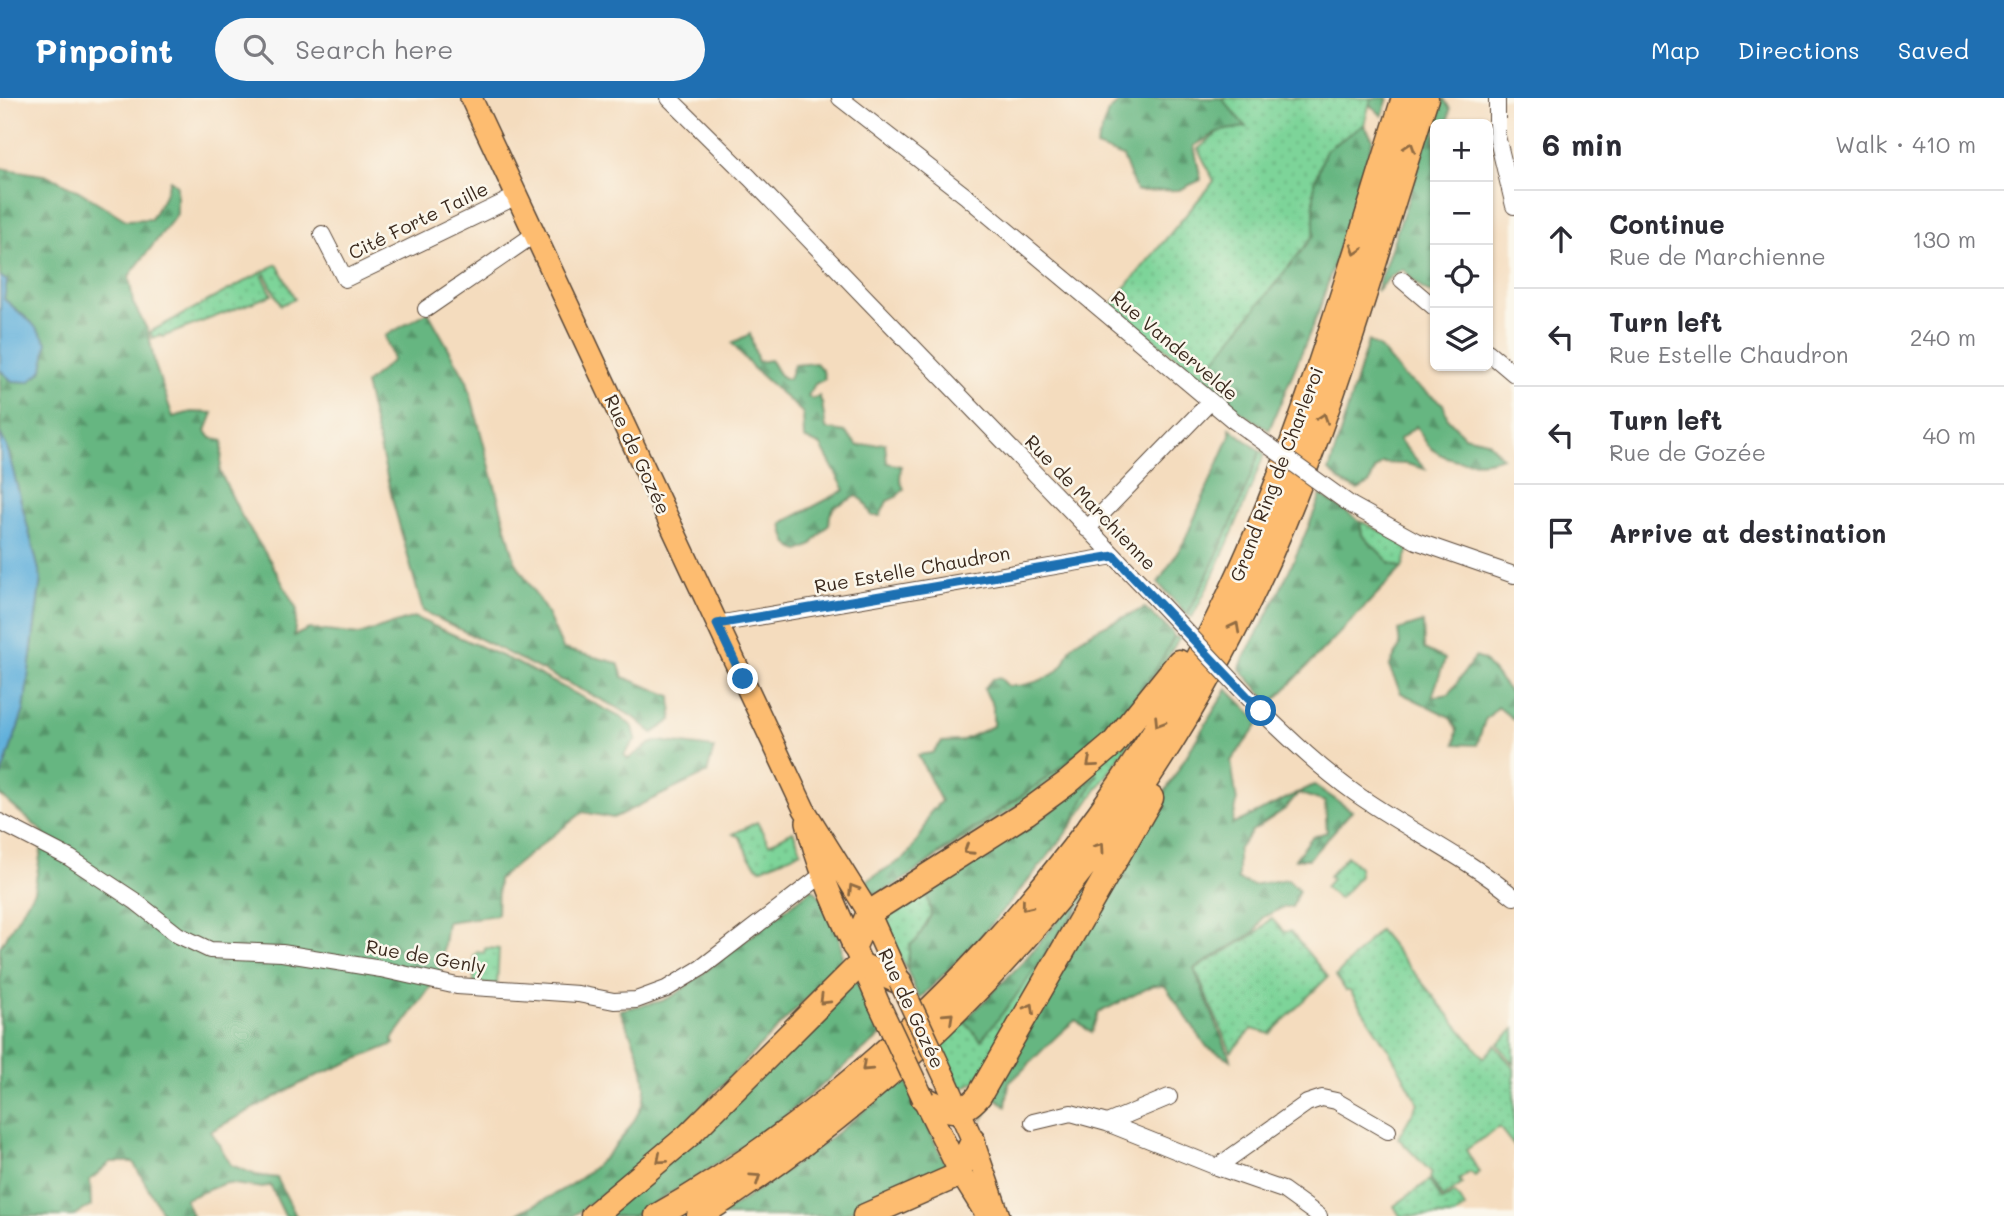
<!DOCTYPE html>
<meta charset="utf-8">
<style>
body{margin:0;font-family:Mali,sans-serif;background:#f7f7f7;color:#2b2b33}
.controls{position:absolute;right:21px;top:21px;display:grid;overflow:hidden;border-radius:10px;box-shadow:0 2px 5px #0004}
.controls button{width:63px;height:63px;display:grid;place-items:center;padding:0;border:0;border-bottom:2px solid #e1e1e2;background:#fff;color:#2b2b33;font:35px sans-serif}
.stop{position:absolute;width:21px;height:21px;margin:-16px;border:5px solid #1f6fb2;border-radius:50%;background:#fff}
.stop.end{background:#1f6fb2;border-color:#fff;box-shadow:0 2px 7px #0008}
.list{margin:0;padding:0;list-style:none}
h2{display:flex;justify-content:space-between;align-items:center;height:91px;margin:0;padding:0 28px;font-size:30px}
h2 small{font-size:23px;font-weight:400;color:#7c7c81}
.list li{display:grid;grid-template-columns:46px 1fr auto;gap:21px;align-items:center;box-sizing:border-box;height:98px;padding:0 28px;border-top:2px solid #e1e1e2}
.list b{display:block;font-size:26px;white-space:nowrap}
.list p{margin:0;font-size:23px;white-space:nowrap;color:#7c7c81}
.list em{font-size:23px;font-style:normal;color:#7c7c81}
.icon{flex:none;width:38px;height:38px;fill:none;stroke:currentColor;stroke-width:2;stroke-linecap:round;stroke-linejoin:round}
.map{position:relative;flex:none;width:1514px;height:1118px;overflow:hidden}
header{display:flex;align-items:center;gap:42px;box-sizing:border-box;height:98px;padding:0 35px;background:#1f6fb2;color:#fff}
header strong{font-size:33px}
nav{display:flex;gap:38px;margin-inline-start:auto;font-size:24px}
.search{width:490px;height:63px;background:#f7f7f7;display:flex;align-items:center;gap:18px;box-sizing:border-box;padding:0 24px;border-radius:38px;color:#7c7c81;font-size:26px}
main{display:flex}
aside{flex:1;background:#fff}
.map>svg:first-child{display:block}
.grass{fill:url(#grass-dots);stroke:#5c7f5c;stroke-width:2}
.forest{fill:url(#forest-firs);stroke:#507050;stroke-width:2}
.water{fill:#60b0db;stroke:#4e6d7c;stroke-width:2}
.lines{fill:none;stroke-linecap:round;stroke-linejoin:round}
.minor-casing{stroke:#574536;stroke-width:18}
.major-casing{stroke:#574536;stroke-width:24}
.highway-casing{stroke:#574536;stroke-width:27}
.minor{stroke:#fff;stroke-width:16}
.major{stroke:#fdbc70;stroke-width:21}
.highway{stroke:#fdbc70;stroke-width:24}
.minor-bridge-casing{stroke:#574536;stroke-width:18;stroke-linecap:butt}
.major-bridge-casing{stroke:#574536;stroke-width:24;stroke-linecap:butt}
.minor-bridge{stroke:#fff;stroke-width:16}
.major-bridge{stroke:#fdbc70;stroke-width:21}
.oneway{stroke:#926c43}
.route{stroke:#1f6fb2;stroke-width:9}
.labels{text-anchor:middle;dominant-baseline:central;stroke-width:5;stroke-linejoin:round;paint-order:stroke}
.street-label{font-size:19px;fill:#3b2a1e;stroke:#fbf7ec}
</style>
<header>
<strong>Pinpoint</strong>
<div class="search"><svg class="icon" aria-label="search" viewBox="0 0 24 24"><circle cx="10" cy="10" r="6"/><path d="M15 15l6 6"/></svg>Search here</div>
<nav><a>Map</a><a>Directions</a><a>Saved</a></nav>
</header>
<main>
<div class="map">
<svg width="1514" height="1118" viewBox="0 0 1514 1118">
<defs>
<pattern id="grass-dots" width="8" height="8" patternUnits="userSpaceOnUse" patternTransform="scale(1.75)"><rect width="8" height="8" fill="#7dd499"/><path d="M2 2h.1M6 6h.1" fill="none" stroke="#6db683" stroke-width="1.8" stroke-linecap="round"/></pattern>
<pattern id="forest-firs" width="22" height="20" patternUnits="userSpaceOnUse" patternTransform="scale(1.75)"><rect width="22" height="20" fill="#66b681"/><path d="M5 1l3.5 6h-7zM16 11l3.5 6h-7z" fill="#559469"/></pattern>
</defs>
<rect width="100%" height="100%" fill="#fbf7ec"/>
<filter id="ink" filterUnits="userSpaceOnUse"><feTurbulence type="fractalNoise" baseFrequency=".0143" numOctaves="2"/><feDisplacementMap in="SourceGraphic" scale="14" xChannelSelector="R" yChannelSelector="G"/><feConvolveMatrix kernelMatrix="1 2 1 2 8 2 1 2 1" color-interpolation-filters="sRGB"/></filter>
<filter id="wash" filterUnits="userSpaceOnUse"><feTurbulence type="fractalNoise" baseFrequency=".00686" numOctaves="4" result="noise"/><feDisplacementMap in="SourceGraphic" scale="28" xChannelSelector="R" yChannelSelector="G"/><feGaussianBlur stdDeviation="1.57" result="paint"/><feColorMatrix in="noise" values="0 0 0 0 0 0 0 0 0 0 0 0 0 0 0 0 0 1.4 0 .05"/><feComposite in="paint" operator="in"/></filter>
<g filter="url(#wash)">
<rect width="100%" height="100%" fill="#f4dcbe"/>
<path class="grass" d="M 1223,0 L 1371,0 L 1364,27 L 1326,52 L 1314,85 L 1314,137 L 1201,279 L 1111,207 L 1214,83 L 1198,51 L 1220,33 Z
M 277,166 L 295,201 L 281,207 L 265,176 L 263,178 L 272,197 L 162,239 L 160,237 L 153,240 L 150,234 Z
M 1260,353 L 1264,356 C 1243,411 1220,467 1192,519 L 1188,517 C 1215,464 1240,409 1260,353 Z
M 1360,423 L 1410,448 L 1402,470 L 1390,465 L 1362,437 Z
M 1174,539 L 1179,540 C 1163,568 1134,609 1112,631 C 1052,689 980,731 910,776 C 991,717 1080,669 1142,588 C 1154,572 1166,557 1174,539 Z
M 1152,613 L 1067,734 L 1096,678 L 1026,733 L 987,753 L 931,817 L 917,842 L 910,847 L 907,872 L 880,819 Z
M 757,724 L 769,746 L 793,733 L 801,753 L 760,771 L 749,759 L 740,739 L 733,736 Z
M 1347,758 L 1359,769 L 1360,778 L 1339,801 L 1325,789 L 1332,781 L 1329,778 Z
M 1105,759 L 1106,764 L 977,982 L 961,991 L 939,946 L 964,923 L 981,942 L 1076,812 L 1078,799 Z
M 1271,820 L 1284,834 L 1290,833 L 1328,879 L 1270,936 L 1252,931 L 1231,954 L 1195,871 L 1257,835 Z
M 1379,832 L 1484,960 L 1495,947 L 1514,970 L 1514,1048 L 1499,1029 L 1466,1052 L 1479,1074 L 1475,1078 L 1470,1074 L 1459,1082 L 1462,1086 L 1443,1100 L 1430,1080 L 1432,1075 L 1398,1040 L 1418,1005 L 1392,957 L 1350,893 L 1346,893 L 1336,878 Z
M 485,850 L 499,851 L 497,886 L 474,886 L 474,858 L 477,854 L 484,855 Z
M 1514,931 L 1514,966 L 1498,946 Z
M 1430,1082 L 1442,1103 L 1455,1095 L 1465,1110 L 1454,1118 L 1400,1118 L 1394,1108 Z"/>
<path class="forest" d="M 1124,0 L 1223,0 L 1223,2 L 1246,29 L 1220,33 L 1194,48 L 1201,82 L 1179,92 L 1136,93 L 1123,59 L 1096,49 L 1108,14 Z
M 1371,0 L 1388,0 L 1382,18 L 1370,6 Z
M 1444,1 L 1450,11 L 1448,26 L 1435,26 L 1435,195 C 1421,195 1412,180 1403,171 L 1391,178 L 1376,193 L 1412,90 L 1430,26 Z
M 1364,27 L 1373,41 L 1319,213 L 1269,332 L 1227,305 L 1201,279 L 1314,137 L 1314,85 L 1326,52 Z
M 0,70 L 49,78 L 79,93 L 126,122 L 151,121 L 164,99 L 170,82 L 177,87 L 177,116 L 129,178 L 133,205 L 148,233 L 155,267 L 173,319 L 191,314 L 213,315 L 206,333 L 211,340 L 223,343 L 220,374 L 242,419 L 271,464 L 297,512 L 294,538 L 309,531 L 359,537 L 414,519 L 517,565 L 622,620 L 633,629 L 636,641 L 624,657 L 628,661 L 650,646 L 659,643 L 714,650 L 707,675 L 613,720 L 583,714 L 498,781 L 497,817 L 447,824 L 440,876 L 392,942 L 394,946 L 311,980 L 211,1033 L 231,1067 L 256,1077 L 277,1080 L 296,1118 L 285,1118 L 270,1087 L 263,1090 L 225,1085 L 185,1101 L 192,1118 L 164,1118 L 133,1064 L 111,1064 L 90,1082 L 91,1108 L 73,1118 L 0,1118 L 0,849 L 34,793 L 44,735 L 0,697 L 0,681 L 24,612 L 41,480 L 7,349 L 0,335 L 0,272 L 12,283 L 32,225 L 4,201 L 7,184 L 0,178 Z
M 428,214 L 467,283 L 515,463 L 546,513 L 563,551 L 618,565 L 623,579 L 671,598 L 672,622 L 653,635 L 635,620 L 616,609 L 423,513 L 394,408 L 365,286 L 393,262 L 385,238 Z
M 750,236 L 758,264 L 770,262 C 777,270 777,280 789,281 L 794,267 L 816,265 L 823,273 L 825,281 L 815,286 L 808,298 L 812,301 L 819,298 L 822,305 L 826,331 L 845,334 L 858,348 L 885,345 L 887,365 L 901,368 L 900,382 L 904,391 L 896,399 L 887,403 L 880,418 L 872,418 L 864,403 L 857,398 L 834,409 L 830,417 L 829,426 L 810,448 L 799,453 C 785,448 785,439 782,425 L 845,392 L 821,348 L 804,340 L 803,315 L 753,270 L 732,245 Z
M 1368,243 L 1380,250 L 1403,278 L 1443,306 L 1448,321 L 1464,338 L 1487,343 L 1502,359 C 1483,367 1448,365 1432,351 C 1425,346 1421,335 1416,328 L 1399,342 L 1425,371 L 1407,366 L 1382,365 L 1375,372 L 1369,386 L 1358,392 L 1346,387 L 1329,373 Z
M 1230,330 L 1260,353 C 1240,409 1215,464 1187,517 L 1158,485 L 1184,444 L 1230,338 Z
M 1321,397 L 1360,423 L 1362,437 L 1390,465 L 1402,470 L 1271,606 L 1240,571 C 1241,560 1261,531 1267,518 C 1287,479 1305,439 1321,397 Z
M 1145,510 L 1172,534 L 1174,539 C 1161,567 1139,596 1118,618 C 1071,668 1013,703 957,742 C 933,759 909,782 881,794 C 874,797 868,796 862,791 L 869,781 L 906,759 L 923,734 L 929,716 L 941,703 L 918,657 L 932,655 L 942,644 L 961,643 L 993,628 L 993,608 L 984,591 L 992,581 L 1000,580 L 1008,588 C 1023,589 1054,581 1063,567 C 1068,560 1068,549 1076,544 C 1097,529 1122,520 1145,510 Z
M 1423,524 L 1424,551 L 1445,561 L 1432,599 L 1449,596 L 1475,559 L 1484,562 L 1514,599 L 1514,622 L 1498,609 L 1485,622 L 1477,647 L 1455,646 L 1457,632 L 1450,619 L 1401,595 L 1389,569 L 1400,548 L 1398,532 Z
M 1227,591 L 1260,624 L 1231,663 L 1237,704 L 1232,727 L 1314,687 L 1352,713 L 1309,761 L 1295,761 L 1312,739 L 1327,734 L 1325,704 L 1298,695 L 1285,711 L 1252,733 L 1238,752 L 1238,782 L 1252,787 L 1287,781 L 1299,792 L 1292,809 L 1284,809 L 1263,819 L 1255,834 L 1194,871 L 1231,962 L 1207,949 L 1165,888 L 1154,887 L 1098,915 L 1091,935 L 1076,922 C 1050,941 1033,964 1009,985 L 1006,1008 L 996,1000 L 982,1023 C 1005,963 1041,908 1073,853 C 1123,765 1174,677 1227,591 Z
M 1098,676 L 1067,734 L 1041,767 L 978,842 L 919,901 L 907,872 L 910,847 L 917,842 L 931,817 L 927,795 L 987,752 L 1026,733 Z
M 812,791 C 830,803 845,844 841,865 L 666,1044 L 624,1081 L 573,1118 L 513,1118 C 536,1105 563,1094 583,1078 C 606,1061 647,1018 645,988 C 644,961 630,936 620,912 L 662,903 L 675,897 Z
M 1078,799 L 1076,812 L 1013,902 L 981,942 L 964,923 L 1023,864 Z
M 858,879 L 884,935 L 779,1023 L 700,1077 L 633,1118 L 602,1118 Z
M 904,978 L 946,1067 L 938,1075 L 840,1118 L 719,1118 C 784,1076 847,1031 904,978 Z"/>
<path class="water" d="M 0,178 L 7,183 L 4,201 L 32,225 L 47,244 L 43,272 L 29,284 L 12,283 L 0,272 Z
M 0,335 L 7,349 L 41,480 L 24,612 L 0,681 Z"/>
</g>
<g filter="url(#ink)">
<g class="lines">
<g class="minor-casing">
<path id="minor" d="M 669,0 L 750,80 L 1152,497
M 840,0 L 967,99 L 1233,322
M 1497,0 L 1497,38 L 1514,108
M 322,136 L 345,181 L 517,98
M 1402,182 L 1435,210
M 426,211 L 535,136
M 1488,254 L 1514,276
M 1351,407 L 1416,443 L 1514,477
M 1087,431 L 1210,304
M 717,526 L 1114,458
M 1261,613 C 1291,642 1321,671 1355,695 C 1407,732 1465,758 1514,799
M 0,724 L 70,760 L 135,803 L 178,837 L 210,852 L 282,855 L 381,871 L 457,888 L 578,896 L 614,903 L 636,902 L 666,891 L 701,870 L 831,770
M 1033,1024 L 1071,1015 L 1107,1025 L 1217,1069 L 1283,1092 L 1319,1118
M 1107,1025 L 1169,999
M 1217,1069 L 1307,1005 L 1322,1000 L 1336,1003 L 1388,1033"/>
</g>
<g class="major-casing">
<path id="major" d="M 471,0 L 804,711 L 869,815 L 900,884
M 807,724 C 821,787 854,844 878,904
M 945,980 L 973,1043 L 999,1118
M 923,1000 L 959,1073 L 987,1118"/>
</g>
<g class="highway-casing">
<path id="highway" d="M 854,848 L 869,815 L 1026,715 L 1067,685 L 1113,646 L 1179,564
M 923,1000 C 948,1012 959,1021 979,998 L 1151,700
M 593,1118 L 689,1037 L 854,872 L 863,868 L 900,884
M 657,1118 C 897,983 1111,747 1229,498 C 1304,339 1351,167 1404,0
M 699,1118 C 961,952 1165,711 1284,424 C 1341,286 1380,141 1426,0
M 865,1118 L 954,1079 L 959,1073 L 973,1043"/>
</g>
<use href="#minor" class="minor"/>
<use href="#major" class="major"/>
<use href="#highway" class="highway"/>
<g class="minor-bridge-casing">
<path id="minor-bridge" d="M 1233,322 L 1351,407
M 1152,497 L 1261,613"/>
</g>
<g class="major-bridge-casing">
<path id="major-bridge" d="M 900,884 L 945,980
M 878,904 L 923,1000"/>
</g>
<use href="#minor-bridge" class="minor-bridge"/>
<use href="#major-bridge" class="major-bridge"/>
</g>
<defs><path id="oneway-chevron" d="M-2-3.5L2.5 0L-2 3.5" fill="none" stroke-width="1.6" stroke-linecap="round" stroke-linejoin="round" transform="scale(1.75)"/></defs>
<g class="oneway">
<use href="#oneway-chevron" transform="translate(1410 49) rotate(-72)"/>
<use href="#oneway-chevron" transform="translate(1356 152) rotate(108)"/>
<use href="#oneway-chevron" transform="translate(1323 320) rotate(-71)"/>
<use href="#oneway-chevron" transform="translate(1235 529) rotate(-62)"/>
<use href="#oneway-chevron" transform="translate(1159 624) rotate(122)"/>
<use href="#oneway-chevron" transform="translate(1091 665) rotate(139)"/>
<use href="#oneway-chevron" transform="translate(1100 749) rotate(-55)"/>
<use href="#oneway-chevron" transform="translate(968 752) rotate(147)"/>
<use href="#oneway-chevron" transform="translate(853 791) rotate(-121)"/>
<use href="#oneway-chevron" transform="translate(1026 808) rotate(129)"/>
<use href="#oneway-chevron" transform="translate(824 902) rotate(135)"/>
<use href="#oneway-chevron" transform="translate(1030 910) rotate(-60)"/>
<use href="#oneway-chevron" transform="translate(949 919) rotate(-43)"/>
<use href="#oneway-chevron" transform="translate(866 969) rotate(137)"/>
<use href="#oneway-chevron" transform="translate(661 1061) rotate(139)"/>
<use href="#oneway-chevron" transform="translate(756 1080) rotate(-34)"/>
</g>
</g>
<g class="lines" filter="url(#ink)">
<path class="route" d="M 743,581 L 717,526 L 1114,458 L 1261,613"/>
</g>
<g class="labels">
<g class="street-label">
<text transform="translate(418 122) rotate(-26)">Cité Forte Taille</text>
<text transform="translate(1175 247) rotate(40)">Rue Vandervelde</text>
<text transform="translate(638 356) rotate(65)">Rue de Gozée</text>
<text transform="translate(1276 376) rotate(-69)">Grand Ring de Charleroi</text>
<text transform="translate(1091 404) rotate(46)">Rue de Marchienne</text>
<text transform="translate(912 471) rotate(-10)">Rue Estelle Chaudron</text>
<text transform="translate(426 858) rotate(10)">Rue de Genly</text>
<text transform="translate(912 910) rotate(65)">Rue de Gozée</text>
</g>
</g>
</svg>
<div class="controls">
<button>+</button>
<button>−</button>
<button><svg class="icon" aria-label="locate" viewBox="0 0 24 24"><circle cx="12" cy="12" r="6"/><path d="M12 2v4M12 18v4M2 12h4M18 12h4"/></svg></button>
<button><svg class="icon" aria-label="layers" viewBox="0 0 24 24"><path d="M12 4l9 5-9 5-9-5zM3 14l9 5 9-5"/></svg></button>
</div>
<div class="stop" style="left:1261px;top:613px"></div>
<div class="stop end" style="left:743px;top:581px"></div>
</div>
<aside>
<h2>6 min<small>Walk · 410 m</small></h2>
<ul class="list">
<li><svg class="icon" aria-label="ahead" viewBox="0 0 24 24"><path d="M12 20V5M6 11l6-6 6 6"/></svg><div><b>Continue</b><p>Rue de Marchienne</p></div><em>130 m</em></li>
<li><svg class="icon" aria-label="left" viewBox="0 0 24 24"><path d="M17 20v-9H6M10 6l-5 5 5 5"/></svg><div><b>Turn left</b><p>Rue Estelle Chaudron</p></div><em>240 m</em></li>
<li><svg class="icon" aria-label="left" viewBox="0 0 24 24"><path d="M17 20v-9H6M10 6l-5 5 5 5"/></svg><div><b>Turn left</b><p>Rue de Gozée</p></div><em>40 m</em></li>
<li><svg class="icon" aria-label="arrive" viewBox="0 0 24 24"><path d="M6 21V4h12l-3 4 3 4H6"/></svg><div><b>Arrive at destination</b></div></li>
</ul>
</aside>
</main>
